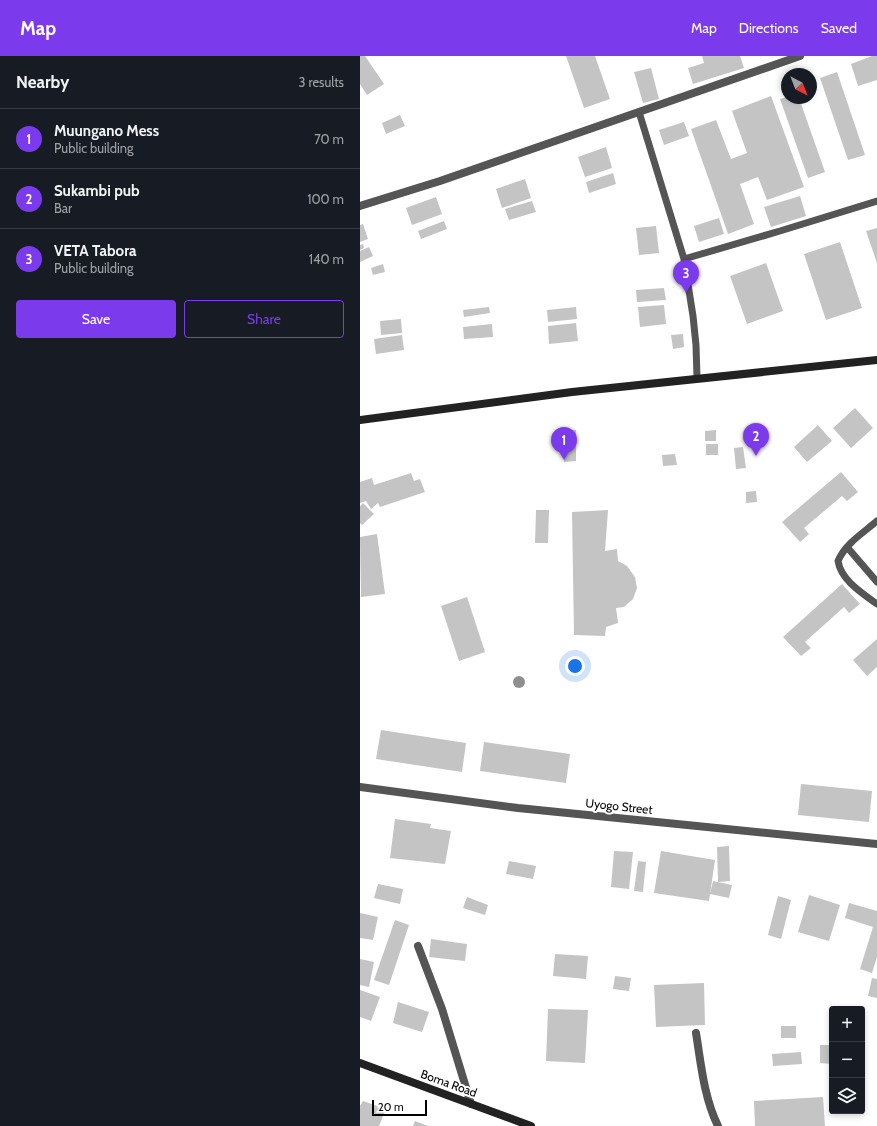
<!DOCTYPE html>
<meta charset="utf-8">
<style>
body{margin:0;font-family:Cabin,sans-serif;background:#242831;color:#f1f3f6}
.controls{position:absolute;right:12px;bottom:12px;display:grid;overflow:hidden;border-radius:4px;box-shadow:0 2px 6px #0003}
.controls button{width:36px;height:36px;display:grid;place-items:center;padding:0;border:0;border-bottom:1px solid #363941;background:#171b24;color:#f1f3f6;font:20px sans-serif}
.compass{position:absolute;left:421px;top:12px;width:36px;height:36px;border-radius:50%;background:#171b24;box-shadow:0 2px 6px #0003;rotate:138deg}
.scale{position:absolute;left:12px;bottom:10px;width:55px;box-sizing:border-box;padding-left:4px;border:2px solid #000;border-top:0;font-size:11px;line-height:14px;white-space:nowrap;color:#000;-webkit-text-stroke:3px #fff;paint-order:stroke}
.you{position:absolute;left:215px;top:610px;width:14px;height:14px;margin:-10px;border:3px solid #fff;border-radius:50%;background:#1a73e8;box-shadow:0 0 0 6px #1a73e833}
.badge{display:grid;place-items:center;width:26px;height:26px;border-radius:50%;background:#7c3aed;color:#fff;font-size:13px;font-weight:700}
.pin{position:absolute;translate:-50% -33px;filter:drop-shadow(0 1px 2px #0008)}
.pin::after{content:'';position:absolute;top:21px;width:14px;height:12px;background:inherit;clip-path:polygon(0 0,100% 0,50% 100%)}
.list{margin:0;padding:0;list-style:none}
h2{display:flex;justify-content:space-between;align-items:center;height:52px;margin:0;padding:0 16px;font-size:17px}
h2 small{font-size:13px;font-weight:400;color:#9ea1a6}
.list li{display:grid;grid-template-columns:26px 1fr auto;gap:12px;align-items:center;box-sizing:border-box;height:60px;padding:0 16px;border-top:1px solid #363941}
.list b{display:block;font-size:15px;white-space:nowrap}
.list p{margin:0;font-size:13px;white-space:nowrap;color:#9ea1a6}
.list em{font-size:13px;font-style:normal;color:#9ea1a6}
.actions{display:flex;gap:8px;padding:12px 16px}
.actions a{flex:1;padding:9px 0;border:1px solid #7c3aed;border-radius:4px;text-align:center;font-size:14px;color:#7c3aed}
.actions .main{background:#7c3aed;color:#fff}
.icon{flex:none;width:22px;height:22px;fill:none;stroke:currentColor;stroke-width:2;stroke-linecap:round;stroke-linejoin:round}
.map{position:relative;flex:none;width:517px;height:1070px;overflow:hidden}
header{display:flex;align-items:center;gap:24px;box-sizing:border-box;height:56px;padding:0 20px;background:#7c3aed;color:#fff}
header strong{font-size:19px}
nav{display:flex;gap:22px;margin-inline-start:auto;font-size:14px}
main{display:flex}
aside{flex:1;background:#171b24}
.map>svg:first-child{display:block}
.building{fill:#c4c4c4}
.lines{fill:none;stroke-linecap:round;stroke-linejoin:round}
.lane{stroke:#555;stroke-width:7}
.street{stroke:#555;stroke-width:8}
.secondary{stroke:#222;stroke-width:8}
.tree{fill:#8f8f8f}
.labels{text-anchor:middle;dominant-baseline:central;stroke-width:4;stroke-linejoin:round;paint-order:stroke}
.street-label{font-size:12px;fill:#000;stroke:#fff}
</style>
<header>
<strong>Map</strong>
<nav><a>Map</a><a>Directions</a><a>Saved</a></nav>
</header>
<main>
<aside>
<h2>Nearby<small>3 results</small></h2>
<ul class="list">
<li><span class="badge">1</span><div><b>Muungano Mess</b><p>Public building</p></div><em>70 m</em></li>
<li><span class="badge">2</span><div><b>Sukambi pub</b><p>Bar</p></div><em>100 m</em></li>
<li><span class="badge">3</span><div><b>VETA Tabora</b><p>Public building</p></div><em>140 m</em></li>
</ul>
<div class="actions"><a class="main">Save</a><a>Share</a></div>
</aside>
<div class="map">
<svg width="517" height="1070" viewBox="0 0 517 1070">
<rect width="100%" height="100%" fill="#fff"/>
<path class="building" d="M 0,0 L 5,0 L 24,28 L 7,39 L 0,28 Z
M 206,0 L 235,0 L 250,43 L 224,52 Z
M 342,0 L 380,0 L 384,12 L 333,28 L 328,12 L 344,7 Z
M 512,0 L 517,0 L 517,24 L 498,30 L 491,8 Z
M 291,12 L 299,43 L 283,47 L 274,16 Z
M 477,16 L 505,99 L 488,104 L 460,22 Z
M 411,40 L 444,131 L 407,144 L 398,121 L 380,128 L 394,168 L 368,178 L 331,73 L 356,64 L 371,103 L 387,97 L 372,55 Z
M 427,41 L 427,42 L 439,42 L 465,116 L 448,122 L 420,43 Z
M 40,59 L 45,70 L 26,78 L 22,67 Z
M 324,66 L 329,80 L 304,89 L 299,74 Z
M 246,91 L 252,112 L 225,121 L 218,101 Z
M 253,117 L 256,128 L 229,137 L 226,126 Z
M 165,123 L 171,142 L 142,152 L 136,133 Z
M 440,140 L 446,160 L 411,171 L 404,151 Z
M 76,141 L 82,158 L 52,169 L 46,152 Z
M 172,145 L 176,156 L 149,164 L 145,153 Z
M 359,162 L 364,178 L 339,186 L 334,170 Z
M 84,165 L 87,173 L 61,183 L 58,175 Z
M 3,168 L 8,183 L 0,186 L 0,169 Z
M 296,170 L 299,197 L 279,199 L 276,172 Z
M 517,172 L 517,207 L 506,175 Z
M 480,186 L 502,252 L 466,264 L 444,198 Z
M 3,188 L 4,192 L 0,194 L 0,189 Z
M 9,191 L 13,200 L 0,206 L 0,195 Z
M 406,207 L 423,255 L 387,268 L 370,220 Z
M 23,208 L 25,216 L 13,219 L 11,212 Z
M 304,232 L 306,244 L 277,246 L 276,234 Z
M 304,249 L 306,268 L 280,271 L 278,251 Z
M 129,251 L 130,257 L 104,261 L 103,254 Z
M 216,251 L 217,263 L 188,266 L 187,254 Z
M 41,263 L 42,277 L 21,279 L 20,265 Z
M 216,267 L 218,285 L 189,288 L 188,270 Z
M 132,268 L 133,281 L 104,283 L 103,271 Z
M 323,278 L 324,291 L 313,293 L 311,279 Z
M 42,279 L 44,294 L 16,298 L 14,283 Z
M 495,352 L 513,372 L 491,392 L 473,372 Z
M 458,369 L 472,385 L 447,406 L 434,391 Z
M 203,374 L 216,374 L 216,405 L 204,406 Z
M 356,374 L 356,385 L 345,385 L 345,375 Z
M 346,388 L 358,388 L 358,399 L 346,399 Z
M 383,391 L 386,412 L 376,413 L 374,392 Z
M 315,398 L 317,409 L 303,410 L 302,399 Z
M 481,416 L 498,436 L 487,445 L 482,440 L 444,472 L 449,478 L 440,486 L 422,466 Z
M 51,417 L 54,425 L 60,423 L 65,436 L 20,451 L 18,447 L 11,453 L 6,445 L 0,447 L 0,426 L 12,422 L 14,429 Z
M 396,435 L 397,446 L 386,447 L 386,436 Z
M 3,447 L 14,458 L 2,469 L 0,467 L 0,450 Z
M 176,454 L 189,454 L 188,487 L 175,487 Z
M 248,454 L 245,495 L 257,493 L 258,505 L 267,510 L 275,521 L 277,532 L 273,543 L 264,551 L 256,552 L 258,567 L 246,571 L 245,580 L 214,579 L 212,456 Z
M 17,478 L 25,538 L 1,541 L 0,481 Z
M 482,528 L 500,548 L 489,557 L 484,551 L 445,586 L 451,592 L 441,600 L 423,581 Z
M 107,541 L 125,596 L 99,605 L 81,550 Z
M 517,583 L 517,611 L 507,620 L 493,604 Z
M 21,674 L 106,687 L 102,716 L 16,703 Z
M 124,686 L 210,698 L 206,727 L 120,715 Z
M 441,728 L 512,735 L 509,766 L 438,759 Z
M 35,763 L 71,768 L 70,772 L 91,775 L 85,808 L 30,802 Z
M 369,790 L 370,825 L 358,826 L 357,791 Z
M 254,795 L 273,796 L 269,833 L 251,831 Z
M 301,795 L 355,804 L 349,845 L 294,837 Z
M 149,805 L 176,810 L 173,823 L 146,818 Z
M 278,805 L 286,806 L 283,836 L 274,835 Z
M 353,825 L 372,829 L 369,842 L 350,838 Z
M 18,828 L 43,833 L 40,848 L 14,842 Z
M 449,839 L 480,849 L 469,885 L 438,876 Z
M 418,840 L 431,844 L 421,883 L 408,879 Z
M 107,841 L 128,849 L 125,859 L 103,852 Z
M 489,847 L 517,855 L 517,901 L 512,917 L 500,913 L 513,871 L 485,862 Z
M 0,857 L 18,861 L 13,884 L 0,882 Z
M 35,864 L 49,869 L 29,929 L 14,924 Z
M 71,883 L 107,888 L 105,905 L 69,901 Z
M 195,898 L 228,900 L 226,923 L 193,920 Z
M 0,903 L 14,906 L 9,931 L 0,929 Z
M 255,920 L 271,922 L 269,935 L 253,933 Z
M 512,922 L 517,923 L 517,942 L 508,940 Z
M 344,927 L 345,969 L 296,971 L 294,929 Z
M 0,934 L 20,941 L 11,965 L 0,961 Z
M 38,946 L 69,956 L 62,976 L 33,967 Z
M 188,953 L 228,954 L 225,1007 L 186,1005 Z
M 421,970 L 436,970 L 436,982 L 421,982 Z
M 460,989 L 472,989 L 472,1008 L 460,1007 Z
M 441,996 L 442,1008 L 413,1010 L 412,998 Z
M 463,1041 L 465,1070 L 395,1070 L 394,1045 Z
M 3,1045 L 26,1053 L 19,1070 L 0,1070 L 0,1050 Z
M 55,1065 L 68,1070 L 53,1070 Z"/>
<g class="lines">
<path class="lane" d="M 279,56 L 324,203 L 333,260 L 336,289 L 337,322
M 324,203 L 420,175 L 517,145
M 517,465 C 503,477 485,488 478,505 C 481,524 502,537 517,548
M 487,491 L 517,526"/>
<path class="street" d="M 0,150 L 80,125 L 440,0
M 0,731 L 158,752 L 517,788
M 58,890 L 82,953 L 111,1048
M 336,977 C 341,1008 344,1042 358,1070"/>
<path class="secondary" d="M 0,364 L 212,336 L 517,304
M 0,1007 L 171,1070"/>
</g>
<circle class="tree" cx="159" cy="626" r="6"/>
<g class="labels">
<g class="street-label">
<text transform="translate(259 750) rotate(6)">Uyogo Street</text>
<text transform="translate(89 1027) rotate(20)">Boma Road</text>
</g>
</g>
</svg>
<div class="controls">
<button>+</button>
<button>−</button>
<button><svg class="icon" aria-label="layers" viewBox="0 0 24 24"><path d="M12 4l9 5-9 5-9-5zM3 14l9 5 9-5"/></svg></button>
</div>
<svg class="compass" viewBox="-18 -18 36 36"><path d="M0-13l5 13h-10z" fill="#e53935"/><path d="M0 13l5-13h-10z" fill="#9ea1a6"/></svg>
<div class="scale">20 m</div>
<div class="you"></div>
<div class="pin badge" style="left:204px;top:404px">1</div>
<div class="pin badge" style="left:396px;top:400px">2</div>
<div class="pin badge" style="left:326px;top:237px">3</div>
</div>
</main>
